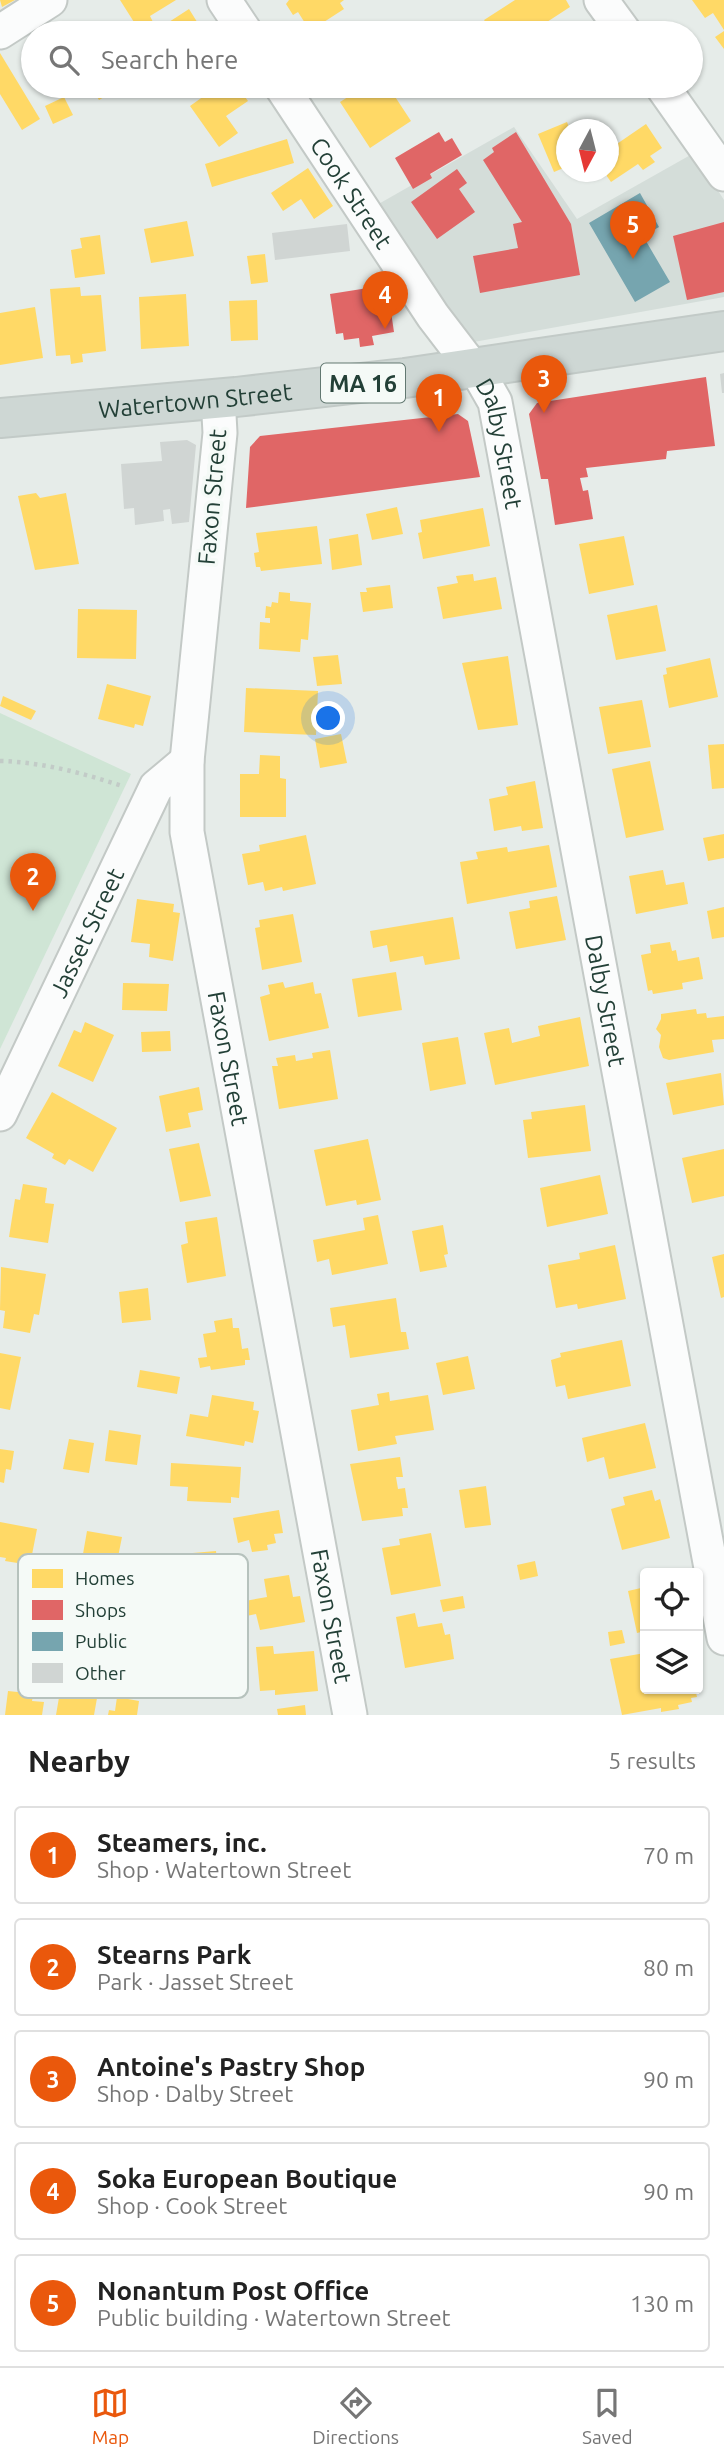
<!DOCTYPE html>
<meta charset="utf-8">
<style>
body{margin:0;font-family:Ubuntu,sans-serif;background:#f2f2f2;color:#222}
.controls{position:absolute;right:21px;bottom:21px;display:grid;overflow:hidden;border-radius:7px;box-shadow:0 2px 5px #0004}
.controls button{width:63px;height:63px;display:grid;place-items:center;padding:0;border:0;border-bottom:2px solid #e0e0e0;background:#fff;color:#222;font:35px sans-serif}
.compass{position:absolute;left:556px;top:119px;width:63px;height:63px;border-radius:50%;background:#fff;box-shadow:0 2px 5px #0004;rotate:187deg}
.you{position:absolute;left:329px;top:719px;width:24px;height:24px;margin:-18px;border:5px solid #fff;border-radius:50%;background:#1a73e8;box-shadow:0 0 0 10px #1a73e833}
.badge{display:grid;place-items:center;width:46px;height:46px;border-radius:50%;background:#ea580c;color:#fff;font-size:23px;font-weight:700}
.pin{position:absolute;translate:-50% -58px;filter:drop-shadow(0 2px 4px #0008)}
.pin::after{content:'';position:absolute;top:37px;width:24px;height:21px;background:inherit;clip-path:polygon(0 0,100% 0,50% 100%)}
.list{margin:0;padding:0;list-style:none}
h2{display:flex;justify-content:space-between;align-items:center;height:91px;margin:0;padding:0 28px;font-size:30px}
h2 small{font-size:23px;font-weight:400;color:#767676}
.list li{display:grid;grid-template-columns:46px 1fr auto;gap:21px;align-items:center;box-sizing:border-box;height:98px;margin:0 14px 14px;padding:0 14px;border:2px solid #e0e0e0;border-radius:7px}
.list b{display:block;font-size:26px;white-space:nowrap}
.list p{margin:0;font-size:23px;white-space:nowrap;color:#767676}
.list em{font-size:23px;font-style:normal;color:#767676}
.icon{flex:none;width:38px;height:38px;fill:none;stroke:currentColor;stroke-width:2;stroke-linecap:round;stroke-linejoin:round}
.map{position:relative;flex:none;width:724px;height:1715px;overflow:hidden}
.search{position:absolute;background:#fff;box-shadow:0 2px 5px #0004;left:21px;right:21px;top:21px;height:77px;display:flex;align-items:center;gap:18px;box-sizing:border-box;padding:0 24px;border-radius:38px;color:#767676;font-size:26px}
.sheet{height:651px;background:#fff}
nav{display:flex;justify-content:space-around;align-items:center;box-sizing:border-box;height:98px;border-top:2px solid #e0e0e0;background:#fff;font-size:19px;color:#767676}
nav a{display:grid;justify-items:center;gap:4px}
nav .on{color:#ea580c}
.map>svg:first-child{display:block}
.built{fill:#d4ddd9}
.green{fill:#cfe5d5}
.homes{fill:#ffd966}
.shops{fill:#e06666}
.public{fill:#76a5af}
.building{fill:#d0d5d3}
.lines{fill:none;stroke-linecap:round;stroke-linejoin:round}
.minor-casing{stroke:#c3c9c6;stroke-width:37}
.major-casing{stroke:#c2cac7;stroke-width:42}
.path{stroke:#c2cbc7;stroke-width:4.5;stroke-dasharray:3.5 5;stroke-linecap:butt}
.minor{stroke:#fbfcfc;stroke-width:33}
.major{stroke:#ced7d4;stroke-width:38}
.labels{text-anchor:middle;dominant-baseline:central;stroke-width:7;stroke-linejoin:round;paint-order:stroke}
.shield{fill:#f5faf7;stroke:#627871;stroke-width:2}
.shield-label{font-size:23px;font-weight:bold;fill:#234037}
.street-label{font-size:24px;fill:#234037;stroke:#f5faf7}
.key{fill:#f5faf7;stroke:#b6c2bd;stroke-width:2}
.key-label{font-size:19px;fill:#234037}
</style>
<div class="map">
<svg width="724" height="1715" viewBox="0 0 724 1715">
<rect width="100%" height="100%" fill="#e6ece9"/>
<path class="built" d="M 514,127 L 577,219 L 694,153 L 724,200 L 724,297 L 468,343 L 375,206 Z"/>
<path class="green" d="M 0,713 L 131,774 L 0,1049 Z"/>
<path class="homes" d="M 0,0 L 15,0 L 2,7 Z
M 120,0 L 176,0 L 150,16 L 153,22 L 139,30 Z
M 289,0 L 344,0 L 340,3 L 344,9 L 310,31 L 298,12 L 293,15 L 286,4 Z
M 515,0 L 566,0 L 570,7 L 530,33 L 493,33 L 484,20 Z
M 692,0 L 724,0 L 724,30 L 713,13 L 705,18 Z
M 189,9 L 204,33 L 152,33 Z
M 65,27 L 68,33 L 52,33 Z
M 724,31 L 724,49 L 715,37 Z
M 0,53 L 40,119 L 22,130 L 0,94 Z
M 91,86 L 120,86 L 121,87 L 99,100 Z
M 218,86 L 237,86 L 248,101 L 226,116 L 238,133 L 219,147 L 190,106 Z
M 365,86 L 388,86 L 411,121 L 370,148 L 340,102 Z
M 64,97 L 73,115 L 53,124 L 45,106 Z
M 567,122 L 570,130 L 566,130 L 566,167 L 554,172 L 538,134 Z
M 646,124 L 662,148 L 650,156 L 655,162 L 643,170 L 638,164 L 611,182 L 604,172 L 608,172 L 608,150 Z
M 287,139 L 294,163 L 212,187 L 205,164 Z
M 308,168 L 333,206 L 314,219 L 301,199 L 283,211 L 271,193 Z
M 187,221 L 194,256 L 151,263 L 144,229 Z
M 100,235 L 105,274 L 75,278 L 71,250 L 82,248 L 80,238 Z
M 265,254 L 268,282 L 251,284 L 247,256 Z
M 80,287 L 81,296 L 101,295 L 106,351 L 82,354 L 83,362 L 71,364 L 70,355 L 56,356 L 50,289 Z
M 186,294 L 189,346 L 141,349 L 139,297 Z
M 257,300 L 258,340 L 231,341 L 229,301 Z
M 35,307 L 43,358 L 0,365 L 0,313 Z
M 36,493 L 40,498 L 66,493 L 79,564 L 35,570 L 18,496 Z
M 397,507 L 403,534 L 372,540 L 366,514 Z
M 483,508 L 490,546 L 423,559 L 418,533 L 422,532 L 420,520 Z
M 317,526 L 322,564 L 261,571 L 260,567 L 256,567 L 254,553 L 259,552 L 256,533 Z
M 358,534 L 362,565 L 332,570 L 329,539 Z
M 624,536 L 634,585 L 589,594 L 579,544 Z
M 473,574 L 474,581 L 496,577 L 502,609 L 443,619 L 437,587 L 458,583 L 456,576 Z
M 390,585 L 393,608 L 363,612 L 360,592 L 367,592 L 366,588 Z
M 279,592 L 290,593 L 290,601 L 311,603 L 308,640 L 301,639 L 300,652 L 259,649 L 260,622 L 270,623 L 270,618 L 265,618 L 266,606 L 271,607 L 272,602 L 278,603 Z
M 657,605 L 666,651 L 616,660 L 607,615 Z
M 78,609 L 137,610 L 136,659 L 77,658 Z
M 338,655 L 342,684 L 317,686 L 313,657 Z
M 508,656 L 518,725 L 478,730 L 462,663 Z
M 710,658 L 718,697 L 669,708 L 663,675 L 667,674 L 666,668 Z
M 107,684 L 151,696 L 143,726 L 135,724 L 134,728 L 98,719 Z
M 246,688 L 318,691 L 316,735 L 244,732 Z
M 3,696 L 36,711 L 31,720 L 0,706 Z
M 642,700 L 651,747 L 608,754 L 599,707 Z
M 341,734 L 347,763 L 320,768 L 315,739 Z
M 724,744 L 724,788 L 712,789 L 708,745 Z
M 260,755 L 280,756 L 280,778 L 286,779 L 286,817 L 240,817 L 240,774 L 259,774 Z
M 650,761 L 664,830 L 626,838 L 612,769 Z
M 535,781 L 543,828 L 522,831 L 521,826 L 494,831 L 489,799 L 508,795 L 506,787 Z
M 724,834 L 724,858 L 708,861 L 703,838 Z
M 306,835 L 316,884 L 283,891 L 282,887 L 265,891 L 263,882 L 248,885 L 242,854 L 260,851 L 259,845 Z
M 549,845 L 557,887 L 467,904 L 460,862 L 478,859 L 476,852 L 507,847 L 508,852 Z
M 663,870 L 666,885 L 684,882 L 688,904 L 636,914 L 629,876 Z
M 557,896 L 566,940 L 516,949 L 509,912 L 530,908 L 529,901 Z
M 137,899 L 174,904 L 173,912 L 180,913 L 173,961 L 149,957 L 150,944 L 131,942 Z
M 724,907 L 724,937 L 712,939 L 707,911 Z
M 293,914 L 302,962 L 262,970 L 255,928 L 260,927 L 259,920 Z
M 453,917 L 460,959 L 425,965 L 423,956 L 390,962 L 387,945 L 373,948 L 370,931 Z
M 670,942 L 672,951 L 676,950 L 678,961 L 699,957 L 703,979 L 682,983 L 683,989 L 653,994 L 652,990 L 648,991 L 641,955 L 651,953 L 650,945 Z
M 396,972 L 402,1010 L 358,1017 L 352,979 Z
M 283,982 L 285,988 L 313,982 L 315,994 L 321,993 L 329,1028 L 269,1041 L 260,997 L 270,994 L 268,985 Z
M 123,983 L 169,984 L 167,1011 L 122,1010 Z
M 696,1009 L 697,1014 L 706,1013 L 707,1018 L 724,1016 L 724,1039 L 712,1040 L 714,1052 L 669,1060 L 663,1058 L 659,1047 L 661,1035 L 656,1029 L 661,1019 L 661,1014 Z
M 580,1017 L 589,1066 L 495,1085 L 484,1033 L 509,1028 L 512,1043 L 540,1036 L 538,1026 Z
M 85,1022 L 114,1035 L 93,1082 L 58,1066 L 74,1030 L 81,1033 Z
M 170,1031 L 171,1051 L 142,1052 L 141,1032 Z
M 458,1037 L 466,1084 L 430,1091 L 422,1043 Z
M 330,1050 L 338,1099 L 279,1109 L 272,1066 L 278,1066 L 276,1058 L 295,1055 L 296,1061 L 313,1058 L 312,1053 Z
M 721,1073 L 724,1105 L 673,1115 L 666,1083 Z
M 199,1087 L 203,1110 L 188,1113 L 191,1127 L 166,1132 L 159,1096 Z
M 52,1092 L 117,1128 L 93,1172 L 69,1159 L 65,1165 L 52,1158 L 54,1154 L 26,1138 Z
M 585,1105 L 591,1151 L 528,1158 L 523,1120 L 532,1119 L 531,1112 Z
M 368,1139 L 381,1200 L 357,1205 L 356,1200 L 326,1206 L 314,1150 Z
M 199,1143 L 211,1196 L 180,1202 L 169,1149 Z
M 724,1149 L 724,1196 L 692,1203 L 682,1158 Z
M 600,1175 L 608,1214 L 547,1227 L 540,1188 Z
M 23,1184 L 47,1188 L 45,1203 L 54,1204 L 48,1243 L 9,1237 L 15,1199 L 20,1200 Z
M 378,1215 L 388,1264 L 332,1275 L 329,1259 L 317,1262 L 313,1240 L 365,1230 L 363,1218 Z
M 217,1217 L 226,1276 L 187,1283 L 181,1245 L 188,1243 L 185,1222 Z
M 443,1225 L 448,1254 L 444,1255 L 447,1267 L 420,1272 L 412,1231 Z
M 615,1245 L 626,1299 L 578,1309 L 577,1304 L 556,1308 L 548,1265 L 580,1259 L 579,1253 Z
M 724,1254 L 724,1297 L 721,1298 L 712,1257 Z
M 1,1267 L 46,1274 L 39,1315 L 34,1314 L 30,1333 L 3,1328 L 5,1311 L 0,1310 Z
M 148,1288 L 151,1320 L 122,1323 L 119,1292 Z
M 396,1298 L 401,1332 L 406,1332 L 409,1349 L 350,1358 L 345,1325 L 333,1327 L 330,1308 Z
M 232,1318 L 233,1328 L 239,1328 L 242,1349 L 248,1348 L 250,1360 L 245,1360 L 245,1365 L 211,1370 L 210,1366 L 200,1368 L 198,1358 L 207,1357 L 203,1334 L 216,1332 L 214,1321 Z
M 622,1340 L 631,1386 L 568,1399 L 565,1385 L 556,1387 L 551,1360 L 561,1357 L 560,1353 Z
M 0,1353 L 21,1357 L 10,1410 L 0,1408 Z
M 468,1356 L 475,1389 L 443,1395 L 436,1363 Z
M 140,1370 L 180,1377 L 177,1394 L 137,1387 Z
M 389,1392 L 390,1401 L 428,1395 L 434,1430 L 395,1436 L 397,1444 L 358,1451 L 351,1410 L 379,1405 L 377,1394 Z
M 212,1395 L 254,1402 L 253,1410 L 259,1411 L 253,1443 L 245,1441 L 244,1446 L 186,1436 L 190,1414 L 208,1417 Z
M 645,1423 L 656,1468 L 609,1479 L 604,1457 L 587,1462 L 582,1438 Z
M 109,1430 L 141,1435 L 137,1465 L 105,1461 Z
M 69,1439 L 94,1443 L 89,1473 L 63,1469 Z
M 0,1449 L 14,1451 L 11,1470 L 6,1469 L 4,1483 L 0,1482 Z
M 400,1457 L 403,1477 L 396,1477 L 398,1489 L 405,1488 L 408,1508 L 402,1508 L 403,1516 L 362,1521 L 350,1464 Z
M 171,1463 L 241,1467 L 239,1498 L 231,1497 L 231,1503 L 187,1501 L 188,1487 L 170,1486 Z
M 486,1486 L 491,1525 L 465,1528 L 459,1490 Z
M 652,1490 L 655,1501 L 660,1499 L 670,1538 L 622,1550 L 611,1509 L 625,1505 L 623,1497 Z
M 279,1510 L 283,1533 L 274,1534 L 276,1543 L 267,1545 L 268,1550 L 252,1552 L 249,1540 L 238,1543 L 233,1518 Z
M 0,1522 L 37,1529 L 30,1565 L 5,1561 L 6,1558 L 0,1557 Z
M 87,1531 L 122,1537 L 114,1577 L 80,1571 Z
M 431,1533 L 441,1586 L 391,1595 L 382,1548 L 400,1545 L 399,1539 Z
M 216,1551 L 219,1583 L 184,1585 L 181,1554 Z
M 535,1561 L 538,1576 L 520,1580 L 517,1565 Z
M 289,1575 L 293,1597 L 300,1596 L 305,1622 L 260,1630 L 256,1614 L 237,1618 L 234,1603 L 267,1597 L 264,1579 Z
M 645,1580 L 645,1631 L 637,1633 L 628,1591 L 641,1588 L 640,1581 Z
M 463,1596 L 465,1608 L 443,1612 L 440,1600 Z
M 415,1613 L 418,1627 L 442,1623 L 445,1635 L 450,1634 L 454,1659 L 405,1668 L 396,1617 Z
M 622,1630 L 625,1643 L 610,1646 L 608,1632 Z
M 273,1646 L 274,1654 L 314,1651 L 318,1691 L 275,1695 L 275,1690 L 260,1691 L 256,1647 Z
M 645,1653 L 645,1689 L 695,1689 L 697,1697 L 691,1698 L 692,1702 L 678,1705 L 679,1709 L 661,1712 L 661,1708 L 622,1715 L 610,1659 Z
M 62,1680 L 99,1687 L 94,1715 L 56,1715 Z
M 27,1689 L 34,1690 L 32,1701 L 44,1702 L 42,1715 L 5,1715 L 8,1691 L 27,1693 Z
M 117,1697 L 139,1701 L 137,1715 L 108,1715 L 109,1710 L 115,1711 Z
M 305,1705 L 306,1715 L 278,1715 L 277,1709 Z"/>
<path class="shops" d="M 439,132 L 445,142 L 452,138 L 462,155 L 430,174 L 432,178 L 413,189 L 395,158 Z
M 516,132 L 571,224 L 580,275 L 480,293 L 473,256 L 518,248 L 513,224 L 522,222 L 483,160 L 494,152 L 492,148 Z
M 457,169 L 467,183 L 459,189 L 475,212 L 437,239 L 411,202 Z
M 724,222 L 724,292 L 687,300 L 673,236 Z
M 387,285 L 394,332 L 372,336 L 374,345 L 360,347 L 359,338 L 344,340 L 343,333 L 336,334 L 330,294 Z
M 706,377 L 715,446 L 667,451 L 666,459 L 586,468 L 588,477 L 580,478 L 583,491 L 588,490 L 593,519 L 555,525 L 548,479 L 541,479 L 529,414 L 537,403 Z
M 458,414 L 468,421 L 480,477 L 246,508 L 250,447 L 260,436 Z"/>
<path class="public" d="M 640,193 L 659,227 L 643,236 L 670,282 L 635,302 L 589,223 Z"/>
<path class="building" d="M 347,224 L 350,251 L 275,260 L 272,233 Z
M 724,373 L 724,393 L 722,393 L 720,374 Z
M 187,440 L 196,445 L 189,522 L 172,524 L 170,509 L 163,510 L 164,521 L 135,525 L 134,508 L 124,509 L 121,464 L 162,461 L 160,442 Z"/>
<g class="lines">
<g class="minor-casing">
<g id="minor">
<path d="M 224,0 L 246,33"/>
<path d="M 601,0 L 625,33"/>
<path d="M 0,32 L 50,0"/>
<path id="s1" d="M 281,86 L 433,316 L 472,367"/>
<path d="M 662,86 L 724,174"/>
<path id="s2" d="M 475,367 L 495,402 L 724,1638"/>
<path id="s3" d="M 218,397 L 220,433 L 187,761 L 187,832 L 350,1715"/>
<path id="s4" d="M 0,1114 L 156,787 L 187,761"/>
</g>
</g>
<g class="major-casing">
<g id="major">
<path id="s5" d="M 0,418 L 236,397 L 405,378 L 724,331"/>
</g>
</g>
<path class="path" d="M 0,761 C 41,762 83,773 122,786"/>
<use href="#minor" class="minor"/>
<use href="#major" class="major"/>
</g>
<g class="labels">
<rect class="shield" x="321" y="363.5" width="84" height="39" rx="5"/>
<g class="shield-label">
<text x="363" y="383">MA 16</text>
</g>
<g class="street-label">
<text stroke="none"><textPath href="#s1" startOffset="128">Cook Street</textPath></text>
<text stroke="none"><textPath href="#s5" startOffset="196">Watertown Street</textPath></text>
<text stroke="none"><textPath href="#s2" startOffset="82">Dalby Street</textPath></text>
<text transform="translate(212 497) rotate(-85)">Faxon Street</text>
<text stroke="none"><textPath href="#s4" startOffset="201">Jasset Street</textPath></text>
<text stroke="none"><textPath href="#s2" startOffset="649">Dalby Street</textPath></text>
<text stroke="none"><textPath href="#s3" startOffset="667">Faxon Street</textPath></text>
<text stroke="none"><textPath href="#s3" startOffset="1234">Faxon Street</textPath></text>
</g>
</g>
<rect x="18" y="1554" width="230" height="144" rx="10" class="key"/>
<rect x="32" y="1569" width="31" height="19" fill="#ffd966"/>
<rect x="32" y="1600" width="31" height="20" fill="#e06666"/>
<rect x="32" y="1632" width="31" height="19" fill="#76a5af"/>
<rect x="32" y="1663" width="31" height="20" fill="#d0d5d3"/>
<g class="key-label">
<text x="75" y="1585">Homes</text>
<text x="75" y="1617">Shops</text>
<text x="75" y="1648">Public</text>
<text x="75" y="1680">Other</text>
</g>
</svg>
<div class="controls">
<button><svg class="icon" aria-label="locate" viewBox="0 0 24 24"><circle cx="12" cy="12" r="6"/><path d="M12 2v4M12 18v4M2 12h4M18 12h4"/></svg></button>
<button><svg class="icon" aria-label="layers" viewBox="0 0 24 24"><path d="M12 4l9 5-9 5-9-5zM3 14l9 5 9-5"/></svg></button>
</div>
<svg class="compass" viewBox="-18 -18 36 36"><path d="M0-13l5 13h-10z" fill="#e53935"/><path d="M0 13l5-13h-10z" fill="#767676"/></svg>
<div class="you"></div>
<div class="pin badge" style="left:439px;top:432px">1</div>
<div class="pin badge" style="left:33px;top:911px">2</div>
<div class="pin badge" style="left:544px;top:413px">3</div>
<div class="pin badge" style="left:385px;top:329px">4</div>
<div class="pin badge" style="left:633px;top:259px">5</div>
<div class="search"><svg class="icon" aria-label="search" viewBox="0 0 24 24"><circle cx="10" cy="10" r="6"/><path d="M15 15l6 6"/></svg>Search here</div>
</div>
<section class="sheet">
<h2>Nearby<small>5 results</small></h2>
<ul class="list">
<li><span class="badge">1</span><div><b>Steamers, inc.</b><p>Shop · Watertown Street</p></div><em>70 m</em></li>
<li><span class="badge">2</span><div><b>Stearns Park</b><p>Park · Jasset Street</p></div><em>80 m</em></li>
<li><span class="badge">3</span><div><b>Antoine's Pastry Shop</b><p>Shop · Dalby Street</p></div><em>90 m</em></li>
<li><span class="badge">4</span><div><b>Soka European Boutique</b><p>Shop · Cook Street</p></div><em>90 m</em></li>
<li><span class="badge">5</span><div><b>Nonantum Post Office</b><p>Public building · Watertown Street</p></div><em>130 m</em></li>
</ul>
</section>
<nav>
<a class="on"><svg class="icon" aria-label="map" viewBox="0 0 24 24"><path d="M3 6l6-2 6 2 6-2v14l-6 2-6-2-6 2zM9 4v14M15 6v14"/></svg>Map</a>
<a><svg class="icon" aria-label="directions" viewBox="0 0 24 24"><path d="M12 3l9 9-9 9-9-9zM9 14v-3h6M13 9l2 2-2 2"/></svg>Directions</a>
<a><svg class="icon" aria-label="saved" viewBox="0 0 24 24"><path d="M7 4h10v16l-5-4-5 4z"/></svg>Saved</a>
</nav>
